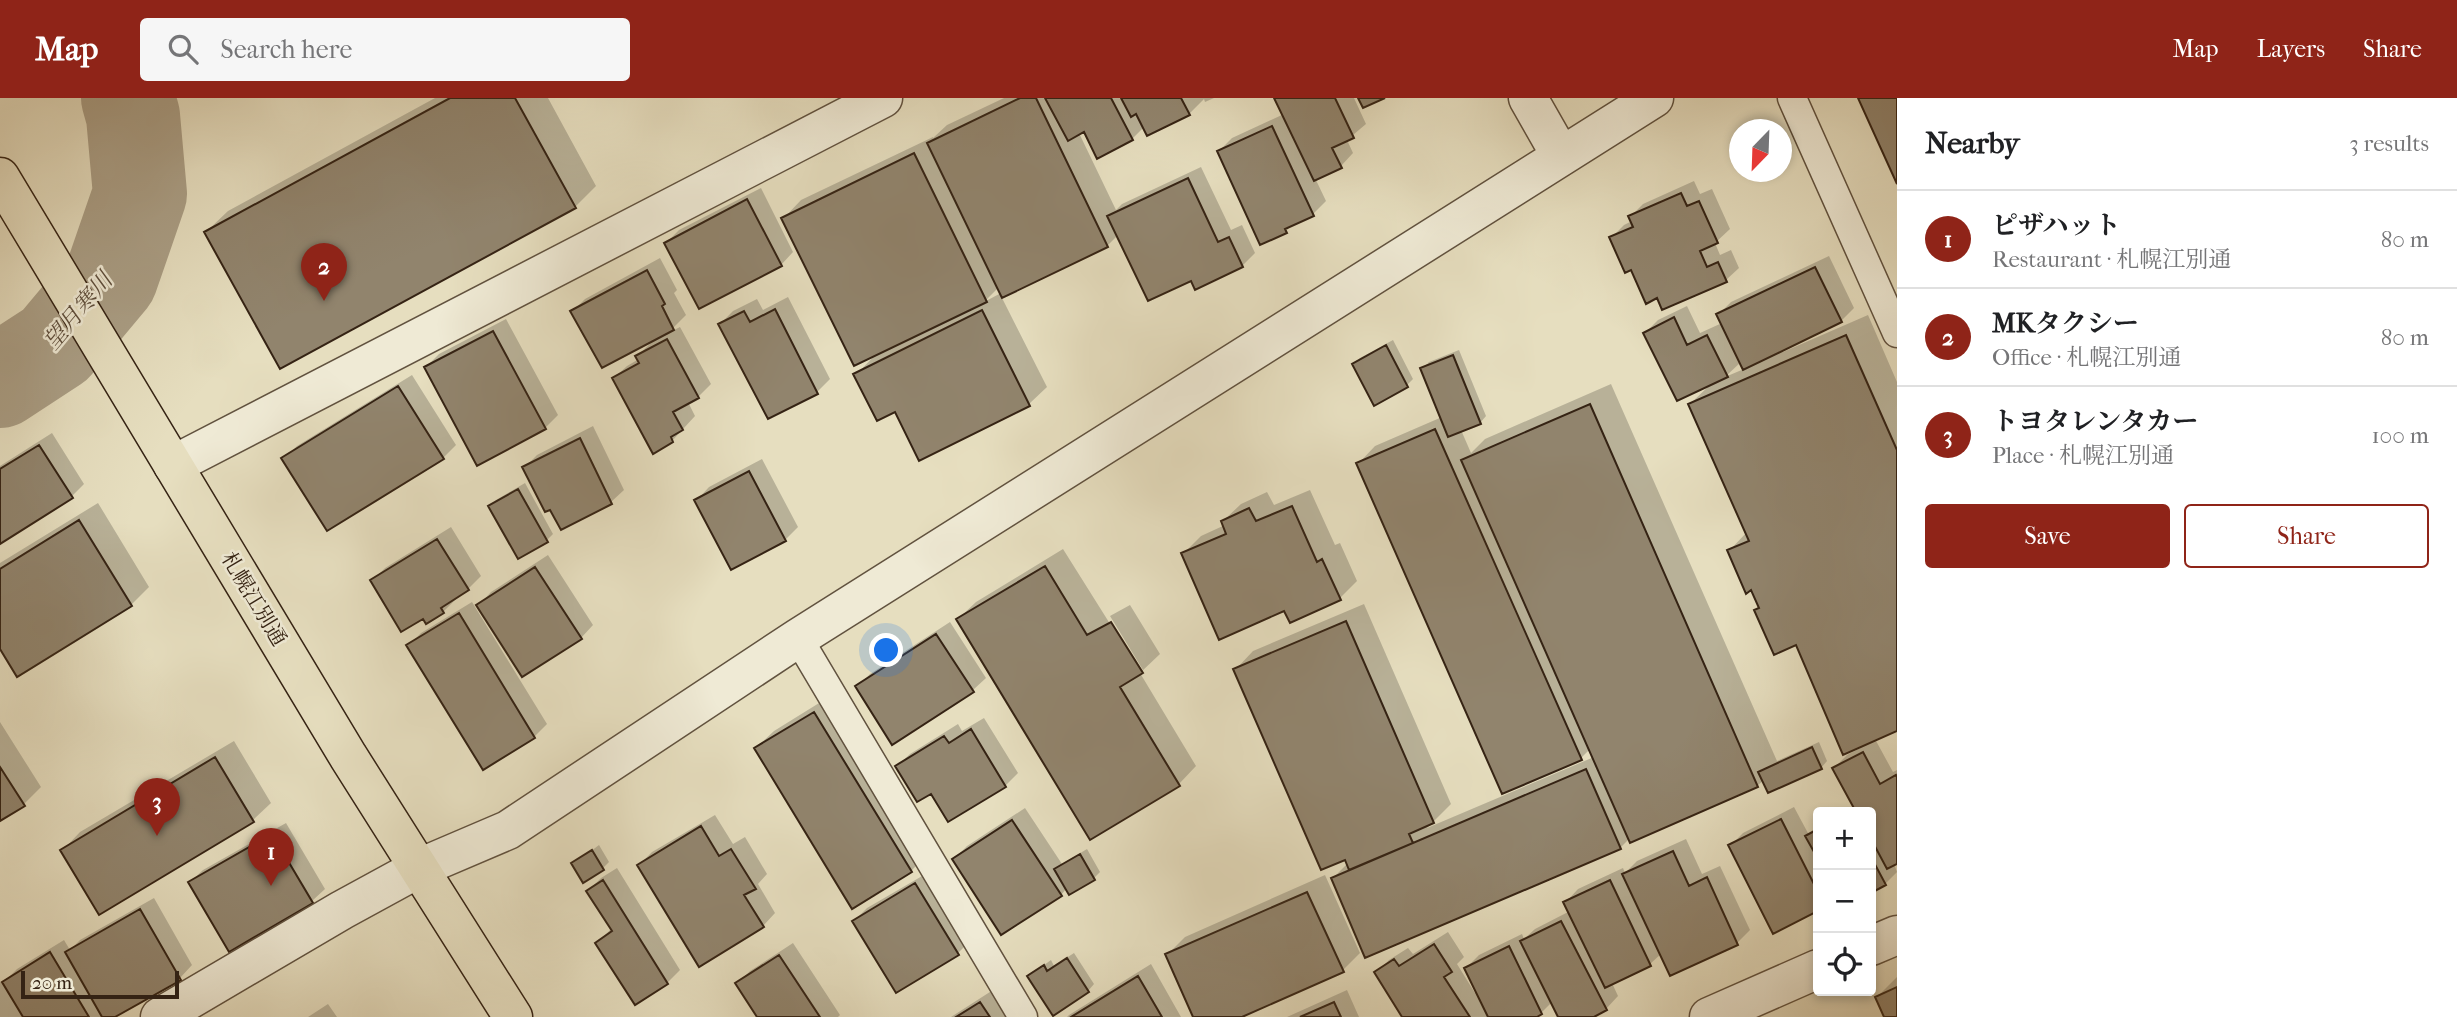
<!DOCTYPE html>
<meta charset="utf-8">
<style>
body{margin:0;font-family:"IM FELL French Canon","Noto Serif JP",serif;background:#f6f6f6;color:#202124}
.controls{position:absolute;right:21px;bottom:21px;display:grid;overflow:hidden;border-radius:7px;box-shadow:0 4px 10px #0003}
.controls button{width:63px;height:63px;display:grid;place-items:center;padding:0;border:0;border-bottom:2px solid #e0e0e0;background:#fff;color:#202124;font:35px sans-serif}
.compass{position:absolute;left:1729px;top:21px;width:63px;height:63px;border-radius:50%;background:#fff;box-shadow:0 4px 10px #0003;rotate:203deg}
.scale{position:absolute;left:21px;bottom:18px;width:158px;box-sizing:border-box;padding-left:7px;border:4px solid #352314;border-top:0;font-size:19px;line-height:24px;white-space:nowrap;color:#352314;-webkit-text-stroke:5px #efead5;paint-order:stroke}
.you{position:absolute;left:887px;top:553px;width:24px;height:24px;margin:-18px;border:5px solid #fff;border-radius:50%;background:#1a73e8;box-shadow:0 0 0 10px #1a73e833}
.badge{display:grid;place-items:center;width:46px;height:46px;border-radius:50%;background:#8f2418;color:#fff;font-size:23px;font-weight:700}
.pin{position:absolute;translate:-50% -58px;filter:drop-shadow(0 2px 4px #0008)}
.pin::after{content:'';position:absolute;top:37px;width:24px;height:21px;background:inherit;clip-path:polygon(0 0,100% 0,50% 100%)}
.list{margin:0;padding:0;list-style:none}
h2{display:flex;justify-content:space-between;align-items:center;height:91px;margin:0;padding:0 28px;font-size:30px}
h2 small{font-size:23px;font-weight:400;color:#757577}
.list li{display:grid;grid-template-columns:46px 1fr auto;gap:21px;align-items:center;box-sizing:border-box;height:98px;padding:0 28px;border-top:2px solid #e0e0e0}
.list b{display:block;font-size:26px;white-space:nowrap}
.list p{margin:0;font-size:23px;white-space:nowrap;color:#757577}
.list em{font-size:23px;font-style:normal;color:#757577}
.actions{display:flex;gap:14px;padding:21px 28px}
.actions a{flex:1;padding:16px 0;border:2px solid #8f2418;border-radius:7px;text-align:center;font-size:24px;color:#8f2418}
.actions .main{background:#8f2418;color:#fff}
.icon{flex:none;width:38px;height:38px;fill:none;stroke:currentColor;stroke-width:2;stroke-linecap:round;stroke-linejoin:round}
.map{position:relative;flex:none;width:1897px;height:919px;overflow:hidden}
header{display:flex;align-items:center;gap:42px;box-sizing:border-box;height:98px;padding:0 35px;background:#8f2418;color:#fff}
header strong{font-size:33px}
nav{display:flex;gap:38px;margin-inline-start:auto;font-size:24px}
.search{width:490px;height:63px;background:#f6f6f6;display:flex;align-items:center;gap:18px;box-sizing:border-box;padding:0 24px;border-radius:7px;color:#757577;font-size:26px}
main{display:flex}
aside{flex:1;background:#fff}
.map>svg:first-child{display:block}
.shadow{fill:#0003;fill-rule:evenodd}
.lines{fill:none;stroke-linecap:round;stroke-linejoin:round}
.river{stroke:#aa9e85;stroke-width:94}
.building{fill:#91846d;stroke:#352314;stroke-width:2}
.service-casing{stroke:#61523f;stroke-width:31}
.minor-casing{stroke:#61523f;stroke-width:41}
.trunk-casing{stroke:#352314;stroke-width:41}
.service{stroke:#efead5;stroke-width:28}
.minor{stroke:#efead5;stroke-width:38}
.trunk{stroke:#e6debf;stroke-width:38}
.labels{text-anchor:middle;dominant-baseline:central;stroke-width:5;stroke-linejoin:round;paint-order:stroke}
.street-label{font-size:21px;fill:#352314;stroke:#efead5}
.water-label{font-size:23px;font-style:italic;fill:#5e4e3c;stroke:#efead5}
</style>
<header>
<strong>Map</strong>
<div class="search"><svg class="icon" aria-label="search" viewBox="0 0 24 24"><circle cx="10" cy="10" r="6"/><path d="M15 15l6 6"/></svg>Search here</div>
<nav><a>Map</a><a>Layers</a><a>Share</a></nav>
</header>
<main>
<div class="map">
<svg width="1897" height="919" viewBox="0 0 1897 919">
<rect width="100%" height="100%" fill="#e6debf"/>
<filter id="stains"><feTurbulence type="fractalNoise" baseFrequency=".00286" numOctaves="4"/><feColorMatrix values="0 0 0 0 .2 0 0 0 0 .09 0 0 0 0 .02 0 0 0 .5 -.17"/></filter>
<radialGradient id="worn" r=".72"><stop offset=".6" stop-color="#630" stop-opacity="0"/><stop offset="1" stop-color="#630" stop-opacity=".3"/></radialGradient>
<path class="shadow" d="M 435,0 L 548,0 L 596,88 L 575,109 L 206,134 L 228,113 Z
M 1004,0 L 1214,0 L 1205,4 L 1204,1 L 1189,16 L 1144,29 L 1132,41 L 1098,59 L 1084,32 L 1079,35 L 1116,112 L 1122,106 L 1201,69 L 1231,132 L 1242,127 L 1255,155 L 1242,168 L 1192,181 L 1118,137 L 1107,148 L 1001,198 L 1047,289 L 1029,306 L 920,361 L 895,312 L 856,277 L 877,255 L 784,120 L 801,102 L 933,39 L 933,40 L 947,27 ZM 999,189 L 1001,195 L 986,203 L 985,203 Z
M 1276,0 L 1354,0 L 1366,26 L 1347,42 L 1353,55 L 1341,68 L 1315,80 L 1326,103 L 1313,116 L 1294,125 L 1286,133 L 1219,53 L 1232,40 L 1284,16 Z
M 1694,83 L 1700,96 L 1712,91 L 1730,131 L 1715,145 L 1720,157 L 1731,152 L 1739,170 L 1726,182 L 1657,198 L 1632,170 L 1611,140 L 1624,127 L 1632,123 L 1630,119 L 1643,106 Z
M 761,90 L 793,154 L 781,167 L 666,145 L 679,132 Z
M 1829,158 L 1854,210 L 1841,223 L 1781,251 L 1783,254 L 1868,217 L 1897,284 L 1897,631 L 1875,641 L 1893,674 L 1897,672 L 1897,764 L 1894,766 L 1897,774 L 1885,786 L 1871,793 L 1871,714 L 1858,714 L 1834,670 L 1847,657 L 1860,650 L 1797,545 L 1756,512 L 1760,508 L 1729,453 L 1747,434 L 1690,306 L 1712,285 L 1645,235 L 1658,222 L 1687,208 L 1700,235 L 1722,225 L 1718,217 L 1731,204 ZM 1741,264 L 1744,271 L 1725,279 Z
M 660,160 L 677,192 L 674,195 L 686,217 L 668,235 L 680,229 L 711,286 L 698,299 L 688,304 L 695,318 L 672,343 L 614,280 L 627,268 L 639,261 L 637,258 L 654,242 L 572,214 L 585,201 Z
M 788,199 L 830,281 L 817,294 L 720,226 L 733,213 L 757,201 L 763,212 Z
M 506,221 L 558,317 L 545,330 L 426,269 L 439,256 Z
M 1393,242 L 1413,281 L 1407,287 L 1354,266 L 1360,260 Z
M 1459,252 L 1486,318 L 1480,325 L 1461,332 L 1471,355 L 1485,341 L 1611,286 L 1777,663 L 1819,644 L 1827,663 L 1821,670 L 1764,682 L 1757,688 L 1631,742 L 1630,740 L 1620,750 L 1333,780 L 1348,765 L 1236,571 L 1253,553 L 1364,506 L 1451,706 L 1427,730 L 1594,659 L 1590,651 L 1581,660 L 1358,366 L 1375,348 L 1442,319 L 1422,271 L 1429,264 Z
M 412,277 L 456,347 L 443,360 L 284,361 L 297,348 Z
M 593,328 L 624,392 L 611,404 L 562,430 L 524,370 L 537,357 Z
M 52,335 L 84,386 L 71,399 L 0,444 L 0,368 Z
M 762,361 L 798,429 L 785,442 L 697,402 L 709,389 Z
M 525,385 L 553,436 L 547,442 L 490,408 L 496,402 Z
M 1310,392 L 1335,447 L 1340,445 L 1357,483 L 1339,501 L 1285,511 L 1183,456 L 1201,438 L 1225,427 L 1223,423 L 1241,406 L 1267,394 L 1274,407 Z
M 98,405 L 149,489 L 131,507 L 18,576 L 0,547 L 0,465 Z
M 451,429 L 481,478 L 468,491 L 455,499 L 456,501 L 443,514 L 426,524 L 424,519 L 372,483 L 385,470 Z
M 1063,451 L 1139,572 L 1143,572 L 1110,518 L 1130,507 L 1160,556 L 1140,575 L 1196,668 L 1179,686 L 958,521 L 976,504 Z
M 548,457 L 593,527 L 581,540 L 479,507 L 491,494 Z
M 472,504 L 547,626 L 534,639 L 483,669 L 408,548 L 421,535 Z
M 950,524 L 986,580 L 973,592 L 893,645 L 857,589 L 870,576 Z
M 832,597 L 929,755 L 911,773 L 756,650 L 774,633 Z
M 984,620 L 1018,675 L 1005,688 L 949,722 L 932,694 L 897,668 L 910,656 L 958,626 L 962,633 Z
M 0,624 L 41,689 L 23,707 L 0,721 Z
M 234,643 L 271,705 L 253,722 L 63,752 L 80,734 Z
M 1794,709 L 1809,737 L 1818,727 L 1818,811 L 1774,833 L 1730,748 L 1743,735 Z
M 1025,710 L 1062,766 L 1087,751 L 1100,774 L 1094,780 L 1067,790 L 1061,797 L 954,761 L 967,748 Z
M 715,717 L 733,746 L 745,739 L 767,776 L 758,786 L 775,815 L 763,828 L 639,767 L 652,754 Z
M 286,725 L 325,791 L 312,803 L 190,784 L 203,772 Z
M 1686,741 L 1702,776 L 1720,768 L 1750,832 L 1737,845 L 1661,856 L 1650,866 L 1612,885 L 1618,898 L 1606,911 L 1590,919 L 1559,919 L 1552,904 L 1541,915 L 1533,919 L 1404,919 L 1376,875 L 1389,862 L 1408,850 L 1413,856 L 1448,834 L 1464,859 L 1457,866 L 1475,895 L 1478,894 L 1466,870 L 1479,857 L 1522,836 L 1524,841 L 1535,831 L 1570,813 L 1566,804 L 1578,791 L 1623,770 L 1625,775 L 1637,763 Z
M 599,747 L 609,764 L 603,770 L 574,766 Z
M 617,770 L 680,872 L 667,885 L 597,845 L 612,830 L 588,793 L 601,780 Z
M 929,774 L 970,843 L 958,855 L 854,823 L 867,810 Z
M 1325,777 L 1360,855 L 1343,872 L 1237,919 L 1195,919 L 1167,857 L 1185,839 Z
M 154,800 L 192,867 L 180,880 L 112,919 L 0,919 L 0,884 L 5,883 L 17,871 L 64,842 L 70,852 L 80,842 Z
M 793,845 L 840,917 L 838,919 L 759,919 L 737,886 L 750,873 Z
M 1074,855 L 1094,886 L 1088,893 L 1029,878 L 1051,862 L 1054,868 Z
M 1151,866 L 1181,919 L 1067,919 L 1069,917 Z
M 1897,879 L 1897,919 L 1886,919 L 1877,899 Z
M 993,892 L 1010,919 L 951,919 Z
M 1347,892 L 1359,919 L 1287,919 Z
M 328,906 L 337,919 L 308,919 Z"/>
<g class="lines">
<path class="river" d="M 0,283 L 55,247 L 111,180 L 140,96 L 133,18 L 128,0"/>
</g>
<path class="building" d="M 450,0 L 515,0 L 576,110 L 280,271 L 204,134 Z
M 1020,0 L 1036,0 L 1108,149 L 1002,200 L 927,45 Z
M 1045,0 L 1111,0 L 1133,42 L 1097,61 L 1084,34 L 1068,43 Z
M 1121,0 L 1181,0 L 1190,17 L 1147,38 L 1136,16 L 1131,19 Z
M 1274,0 L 1335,0 L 1354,40 L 1332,50 L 1342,70 L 1314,83 Z
M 1358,0 L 1385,0 L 1363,10 Z
M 1858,0 L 1897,0 L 1897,86 Z
M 1272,28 L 1314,118 L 1285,131 L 1287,135 L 1260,147 L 1217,53 Z
M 914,55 L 987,204 L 854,268 L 781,120 Z
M 1188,80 L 1218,144 L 1229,139 L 1243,169 L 1195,192 L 1191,183 L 1148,203 L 1107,118 Z
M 1681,95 L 1687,108 L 1699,103 L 1718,145 L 1700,153 L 1707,169 L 1718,164 L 1727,184 L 1662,212 L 1657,200 L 1646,206 L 1631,172 L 1625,175 L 1609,139 L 1633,129 L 1628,118 Z
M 747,101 L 782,168 L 699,211 L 664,145 Z
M 1815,169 L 1842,224 L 1743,272 L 1716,216 Z
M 647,172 L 665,206 L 662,208 L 674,232 L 602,270 L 570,213 Z
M 775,211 L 818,296 L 768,321 L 718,226 L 744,213 L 750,224 Z
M 982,212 L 1030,308 L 919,363 L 895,314 L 877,323 L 853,276 Z
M 1674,219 L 1687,247 L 1707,237 L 1728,279 L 1677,303 L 1643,235 Z
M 493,233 L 546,331 L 477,368 L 424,269 Z
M 1846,237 L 1897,352 L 1897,633 L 1843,657 L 1796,547 L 1774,557 L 1754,512 L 1759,510 L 1751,492 L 1746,496 L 1727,452 L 1749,443 L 1688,306 Z
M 667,241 L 699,300 L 673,314 L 683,332 L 671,339 L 673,344 L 653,356 L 612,280 L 639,265 L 635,258 Z
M 1386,247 L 1408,289 L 1374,308 L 1352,266 Z
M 1453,257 L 1481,326 L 1448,339 L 1420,270 Z
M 398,288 L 444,361 L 327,433 L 281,360 Z
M 1590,306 L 1758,689 L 1630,745 L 1461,362 Z
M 1435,331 L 1582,662 L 1502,696 L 1356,365 Z
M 580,340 L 612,406 L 561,432 L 550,412 L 545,414 L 522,369 Z
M 39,347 L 73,400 L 0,446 L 0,371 Z
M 749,373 L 786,443 L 731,472 L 694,402 Z
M 518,391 L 548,444 L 518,461 L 488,408 Z
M 1292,408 L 1317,464 L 1322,461 L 1341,502 L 1290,525 L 1284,513 L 1219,542 L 1181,455 L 1226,436 L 1221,423 L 1249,410 L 1256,423 Z
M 79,422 L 132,508 L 17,579 L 0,551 L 0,471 Z
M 437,441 L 469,492 L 441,510 L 444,515 L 426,526 L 423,521 L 401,534 L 370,482 Z
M 1045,468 L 1087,537 L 1111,524 L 1143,575 L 1120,589 L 1180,688 L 1090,742 L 956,521 Z
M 535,469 L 582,541 L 522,579 L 476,507 Z
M 459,515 L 535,640 L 483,672 L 406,547 Z
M 1346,523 L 1434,725 L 1409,736 L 1413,745 L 1349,772 L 1345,762 L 1321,772 L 1233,571 Z
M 936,536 L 974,594 L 892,647 L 855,588 Z
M 814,614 L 912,774 L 852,811 L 754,650 Z
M 971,631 L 1006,689 L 948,724 L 931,696 L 917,704 L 895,668 L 944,638 L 949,645 Z
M 1812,649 L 1822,671 L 1768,695 L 1758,674 Z
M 1863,654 L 1880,686 L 1896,677 L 1897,679 L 1897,766 L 1887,771 L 1871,741 L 1871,714 L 1856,714 L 1832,670 Z
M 215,659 L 254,724 L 99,817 L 60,752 Z
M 0,669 L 25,708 L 0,723 Z
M 1586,671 L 1621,751 L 1365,860 L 1331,780 Z
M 1781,721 L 1818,794 L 1818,813 L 1773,836 L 1728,747 Z
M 1012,722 L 1062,798 L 1001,837 L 952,761 Z
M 701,728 L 719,758 L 731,751 L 756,791 L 744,797 L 764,829 L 699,869 L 637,767 Z
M 1818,731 L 1818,761 L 1805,738 Z
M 272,736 L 313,805 L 229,854 L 188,784 Z
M 592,752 L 604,772 L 583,785 L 571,765 Z
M 1673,753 L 1689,788 L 1707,779 L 1738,847 L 1670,878 L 1622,776 Z
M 1080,756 L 1095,782 L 1069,797 L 1054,771 Z
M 1871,759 L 1886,787 L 1871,795 Z
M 603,782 L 668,886 L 635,907 L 595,845 L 612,833 L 586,793 Z
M 1610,782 L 1651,868 L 1605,890 L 1563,804 Z
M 915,785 L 959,857 L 896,895 L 852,823 Z
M 1307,794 L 1344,874 L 1242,919 L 1193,919 L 1165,856 Z
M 140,811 L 181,882 L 115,919 L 102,919 L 65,854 Z
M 1561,823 L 1607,912 L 1594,919 L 1558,919 L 1520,843 Z
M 1434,846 L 1452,874 L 1444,879 L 1470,919 L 1402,919 L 1374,874 L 1394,861 L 1399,868 Z
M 1509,848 L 1542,916 L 1537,919 L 1488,919 L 1464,870 Z
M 50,854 L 89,919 L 23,919 L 2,884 Z
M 779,857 L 820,919 L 757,919 L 735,885 Z
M 1067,860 L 1089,894 L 1053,918 L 1027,878 L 1044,867 L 1047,873 Z
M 1138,878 L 1162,919 L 1071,919 Z
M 1897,889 L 1897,919 L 1884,919 L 1875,899 Z
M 980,904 L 990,919 L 956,919 Z
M 1334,904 L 1341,919 L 1300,919 Z"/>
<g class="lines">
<g class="service-casing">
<path id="service" d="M 1792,0 L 1897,235
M 798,540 L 1023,919"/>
</g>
<g class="minor-casing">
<path id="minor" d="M 1528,0 L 1561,58
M 173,367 L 883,0
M 1871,848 L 1897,837
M 160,919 L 342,812 L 419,770 L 508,732 L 798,540 L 1654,0
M 1709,919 L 1818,871"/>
</g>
<g class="trunk-casing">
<path id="trunk" d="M 0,79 L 348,658 L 513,919"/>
</g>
<use href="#service" class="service"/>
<use href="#minor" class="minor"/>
<use href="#trunk" class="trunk"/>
</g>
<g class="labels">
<g class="street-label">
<text transform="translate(254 501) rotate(59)">札幌江別通</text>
</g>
<g class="water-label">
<text transform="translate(78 213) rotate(-50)">望月寒川</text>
</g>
</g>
<rect width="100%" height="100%" filter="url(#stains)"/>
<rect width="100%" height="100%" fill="url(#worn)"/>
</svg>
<div class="controls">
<button>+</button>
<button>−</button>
<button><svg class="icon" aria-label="locate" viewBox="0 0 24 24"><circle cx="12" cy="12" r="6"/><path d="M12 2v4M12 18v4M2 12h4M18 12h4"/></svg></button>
</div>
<svg class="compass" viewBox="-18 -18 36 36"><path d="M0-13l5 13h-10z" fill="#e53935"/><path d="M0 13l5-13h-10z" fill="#757577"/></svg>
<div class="scale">20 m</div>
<div class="you"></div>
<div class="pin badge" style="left:271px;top:788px">1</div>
<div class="pin badge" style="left:324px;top:203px">2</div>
<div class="pin badge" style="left:157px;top:738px">3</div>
</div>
<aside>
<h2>Nearby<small>3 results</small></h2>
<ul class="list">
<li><span class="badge">1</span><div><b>ピザハット</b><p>Restaurant · 札幌江別通</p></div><em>80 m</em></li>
<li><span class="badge">2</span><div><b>MKタクシー</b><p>Office · 札幌江別通</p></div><em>80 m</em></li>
<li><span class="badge">3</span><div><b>トヨタレンタカー</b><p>Place · 札幌江別通</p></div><em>100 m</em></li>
</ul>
<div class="actions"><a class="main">Save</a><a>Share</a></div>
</aside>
</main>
